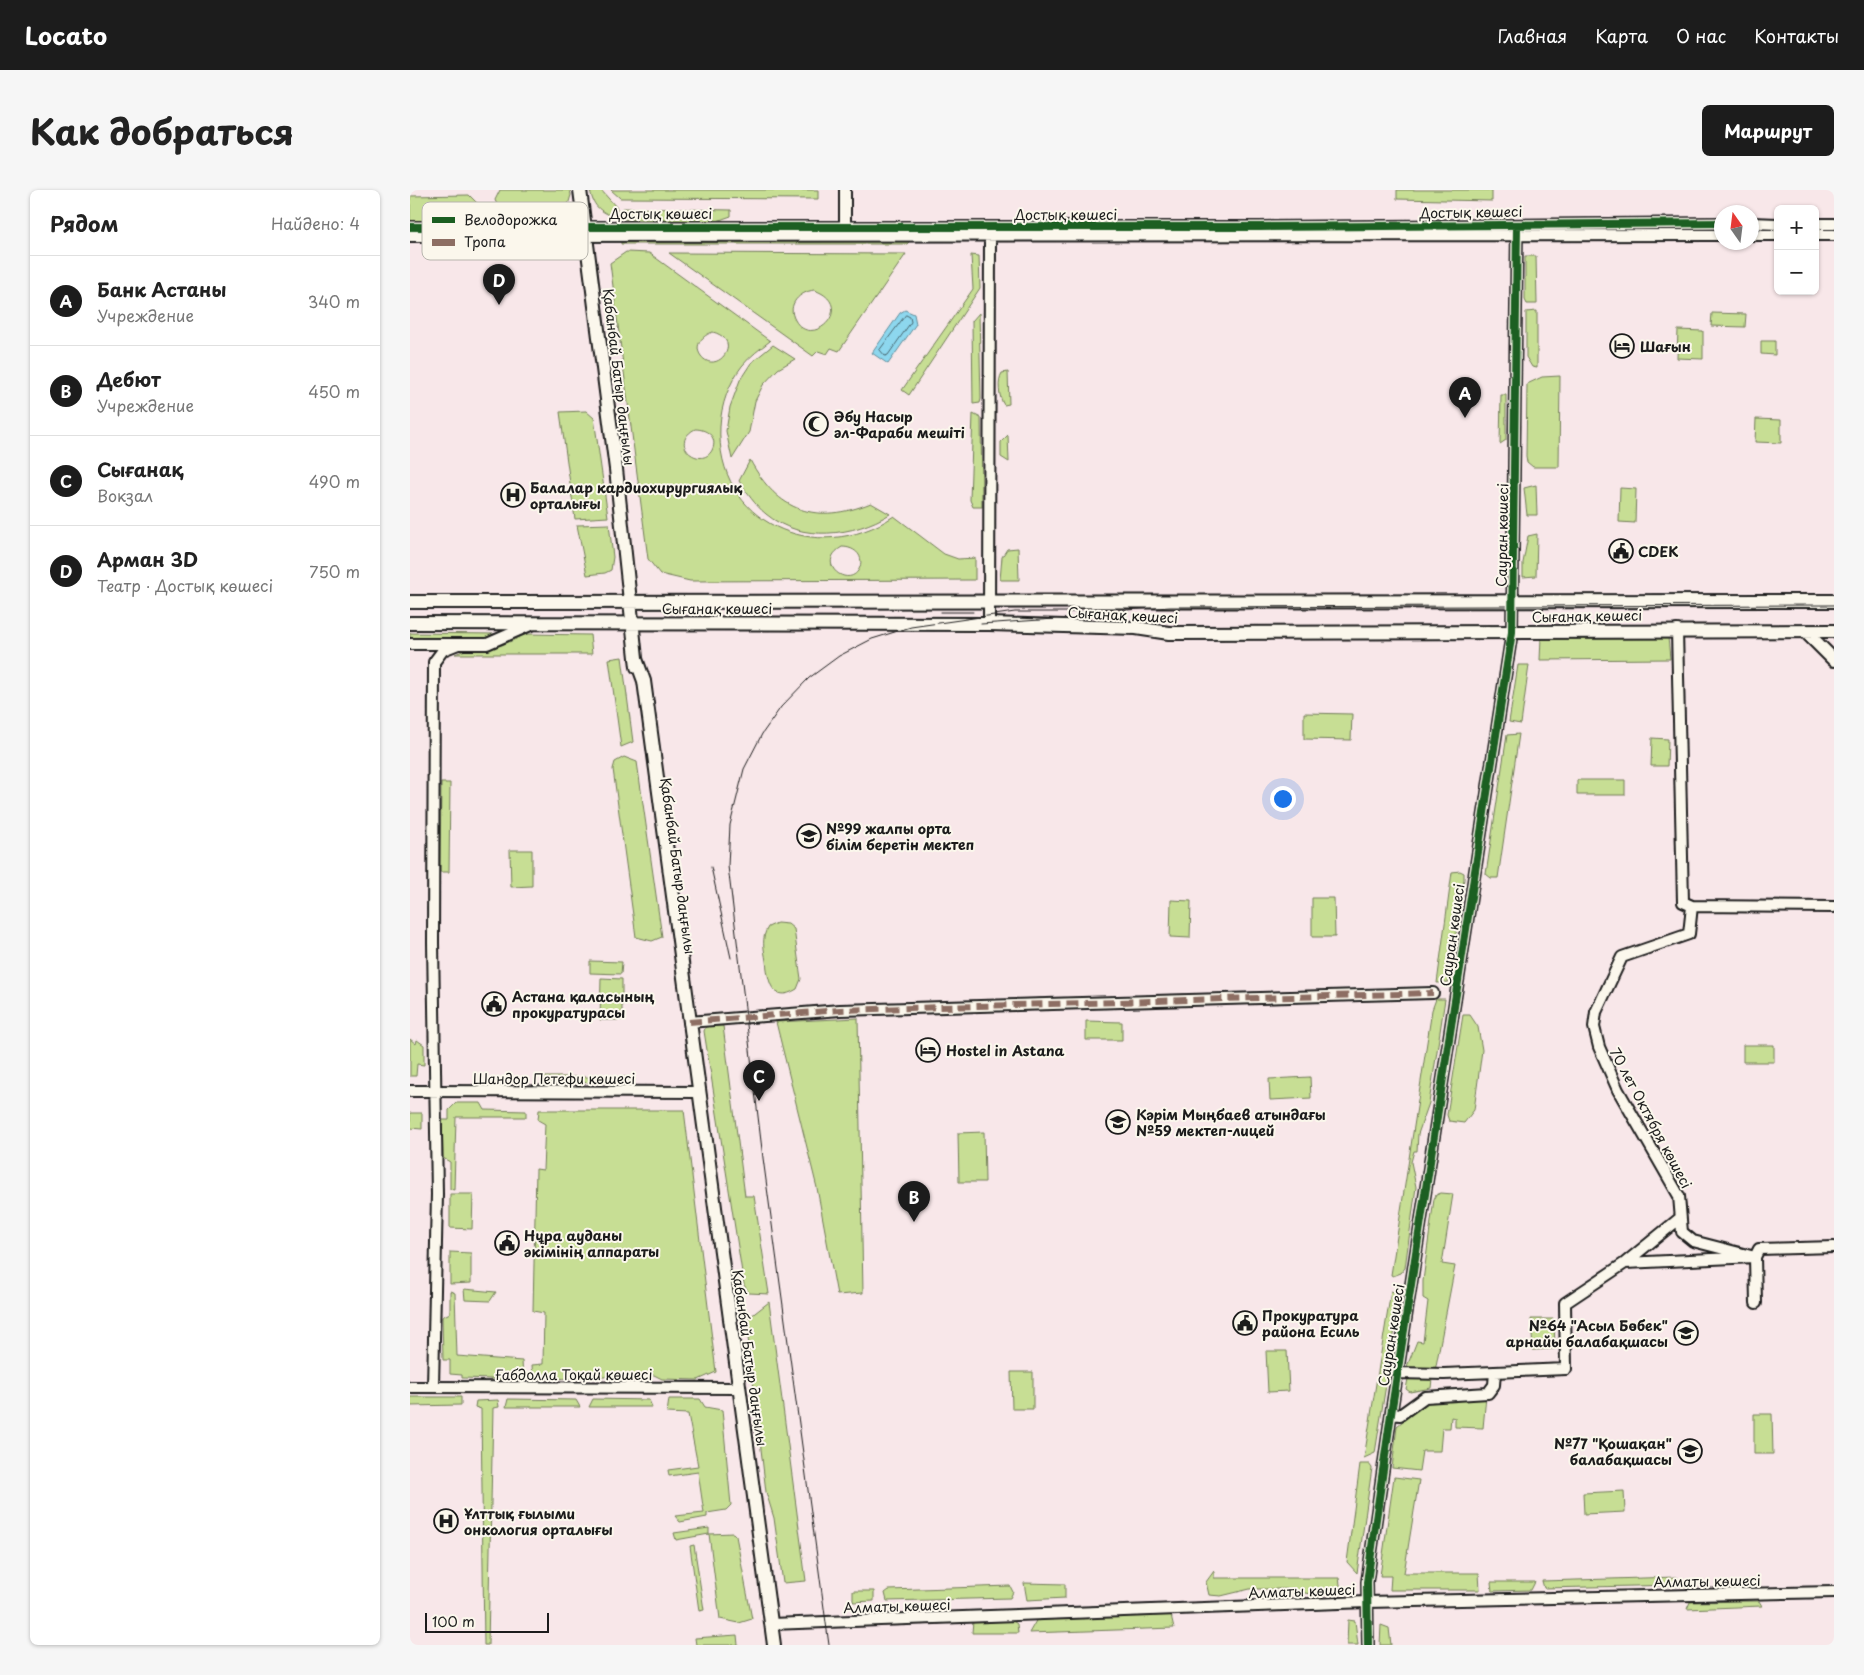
<!DOCTYPE html>
<html lang="ru">
<meta charset="utf-8">
<style>
body{margin:0;font-family:"Playpen Sans",sans-serif;background:#f6f6f6;color:#222}
.controls{position:absolute;right:15px;top:15px;display:grid;overflow:hidden;border-radius:8px;box-shadow:0 1px 4px #0004}
.controls button{width:45px;height:45px;display:grid;place-items:center;padding:0;border:0;border-bottom:1px solid #e0e0e0;background:#fff;color:#222;font:25px sans-serif}
.compass{position:absolute;left:1304px;top:15px;width:45px;height:45px;border-radius:50%;background:#fff;box-shadow:0 1px 4px #0004;rotate:346deg}
.scale{position:absolute;left:15px;bottom:12px;width:124px;box-sizing:border-box;padding-left:5px;border:2px solid #1c1c1c;border-top:0;font-size:14px;line-height:18px;white-space:nowrap;color:#1c1c1c;-webkit-text-stroke:4px #fbf7ec;paint-order:stroke}
.you{position:absolute;left:872px;top:608px;width:18px;height:18px;margin:-12px;border:4px solid #fff;border-radius:50%;background:#1a73e8;box-shadow:0 0 0 8px #1a73e833}
.badge{display:grid;place-items:center;width:32px;height:32px;border-radius:50%;background:#1c1c1c;color:#fff;font-size:16px;font-weight:700}
.pin{position:absolute;translate:-50% -41px;filter:drop-shadow(0 1px 2px #0008)}
.pin::after{content:'';position:absolute;top:26px;width:18px;height:15px;background:inherit;clip-path:polygon(0 0,100% 0,50% 100%)}
.list{margin:0;padding:0;list-style:none}
h2{display:flex;justify-content:space-between;align-items:center;height:65px;margin:0;padding:0 20px;font-size:21px}
h2 small{font-size:16px;font-weight:400;color:#767676}
.list li{display:grid;grid-template-columns:32px 1fr auto;gap:15px;align-items:center;box-sizing:border-box;height:90px;padding:0 20px;border-top:1px solid #e0e0e0}
.list b{display:block;font-size:19px;white-space:nowrap}
.list p{margin:0;font-size:16px;white-space:nowrap;color:#767676}
.list em{font-size:16px;font-style:normal;color:#767676}
.map{position:relative;flex:none;width:1424px;height:1455px;overflow:hidden;border-radius:8px}
header{display:flex;align-items:center;gap:30px;box-sizing:border-box;height:70px;padding:0 25px;background:#1c1c1c;color:#fff}
header strong{font-size:24px}
nav{display:flex;gap:28px;margin-inline-start:auto;font-size:18px}
.intro{display:flex;align-items:center;justify-content:space-between;box-sizing:border-box;height:120px;padding:0 30px}
h1{margin:0;font-size:35px}
.button{padding:12px 22px;border-radius:8px;background:#1c1c1c;color:#fff;font-size:18px;font-weight:700}
main{display:flex;gap:30px;padding:0 30px}
aside{flex:1;background:#fff;border-radius:8px;box-shadow:0 1px 4px #0004}
.map>svg:first-child{display:block}
.green{fill:#c7de94;stroke:#727d58;fill-rule:evenodd}
.water{fill:#8dd7ee;stroke:#608c9a}
.lines{fill:none;stroke-linecap:round;stroke-linejoin:round}
.shore{stroke:#496770;stroke-width:1}
.minor-casing{stroke:#1c1c1c;stroke-width:14}
.major-casing{stroke:#1c1c1c;stroke-width:16}
.minor{stroke:#fbf7ec;stroke-width:10}
.major{stroke:#fbf7ec;stroke-width:12}
.tram{stroke:#1c1c1c;stroke-width:1}
.quiet{stroke:#8d6e63;stroke-width:6;stroke-dasharray:12 6;stroke-linecap:butt}
.cycleway-casing{stroke:#fbf7ec;stroke-width:11}
.cycleway{stroke:#1b5e20;stroke-width:8}
.labels{text-anchor:middle;dominant-baseline:central;stroke-width:4;stroke-linejoin:round;paint-order:stroke}
.street-label{font-size:14px;fill:#1c1c1c;stroke:#fbf7ec}
.poi-label{font-size:14px;font-weight:bold;fill:#1c1c1c;stroke:#fbf7ec;text-anchor:start}
.key{fill:#fbf7ec;stroke:#b8b5ae;stroke-width:1}
.key-label{font-size:14px;fill:#1c1c1c}
</style>
<header>
<strong>Locato</strong>
<nav><a>Главная</a><a>Карта</a><a>О нас</a><a>Контакты</a></nav>
</header>
<div class="intro"><h1>Как добраться</h1><a class="button">Маршрут</a></div>
<main>
<aside>
<h2>Рядом<small>Найдено: 4</small></h2>
<ul class="list">
<li><span class="badge">A</span><div><b>Банк Астаны</b><p>Учреждение</p></div><em>340 m</em></li>
<li><span class="badge">B</span><div><b>Дебют</b><p>Учреждение</p></div><em>450 m</em></li>
<li><span class="badge">C</span><div><b>Сығанақ</b><p>Вокзал</p></div><em>490 m</em></li>
<li><span class="badge">D</span><div><b>Арман 3D</b><p>Театр · Достық көшесі</p></div><em>750 m</em></li>
</ul>
</aside>
<div class="map">
<svg width="1424" height="1455" viewBox="0 0 1424 1455">
<rect width="100%" height="100%" fill="#f8e7e9"/>
<filter id="ink" filterUnits="userSpaceOnUse"><feTurbulence type="fractalNoise" baseFrequency=".02" numOctaves="2"/><feDisplacementMap in="SourceGraphic" scale="10" xChannelSelector="R" yChannelSelector="G"/><feConvolveMatrix kernelMatrix="1 2 1 2 8 2 1 2 1" color-interpolation-filters="sRGB"/></filter>
<g filter="url(#ink)">
<path class="green" d="M 90,0 L 160,0 L 161,5 L 156,22 L 142,28 L 101,31 L 89,19 L 85,10 Z
M 180,0 L 191,0 L 207,18 L 207,29 C 190,20 184,19 180,0 Z
M 201,0 L 408,0 L 408,9 L 210,8 Z
M 987,0 L 1082,0 L 1082,11 L 987,9 Z
M 59,5 L 69,15 L 76,27 L 72,33 L 0,32 L 0,6 Z
M 213,18 L 321,20 L 321,26 L 307,31 L 213,29 Z
M 211,50 L 501,50 L 497,54 L 211,54 Z
M 216,62 L 239,63 L 360,151 C 350,159 340,166 332,176 C 319,193 311,215 310,236 C 305,333 407,378 484,326 L 534,364 L 548,369 L 565,368 L 565,390 L 280,391 L 250,384 L 238,369 L 200,73 ZM 303,142 C 335,151 306,186 291,166 C 283,155 293,145 303,142 ZM 285,239 C 296,239 307,246 303,258 C 294,282 256,255 285,239 ZM 432,357 C 443,357 454,364 450,377 C 441,401 403,374 432,357 Z
M 259,63 L 496,64 L 429,161 L 421,158 L 417,164 L 408,161 L 403,166 ZM 404,100 C 448,115 402,161 385,130 C 376,114 390,102 404,100 Z
M 561,65 L 569,66 L 570,98 L 499,205 L 492,200 L 563,99 Z
M 1115,66 L 1126,66 L 1127,114 L 1117,114 L 1115,110 Z
M 1127,121 L 1127,178 L 1122,177 L 1116,167 L 1116,122 Z
M 569,123 L 571,209 L 570,213 L 563,214 L 562,131 Z
M 1302,123 L 1336,124 L 1335,137 L 1301,136 Z
M 1268,140 L 1293,141 L 1293,169 L 1267,168 Z
M 1351,151 L 1365,151 L 1365,165 L 1351,164 Z
M 363,155 L 385,169 L 368,179 L 353,195 L 345,211 L 339,242 L 322,269 L 316,241 L 320,217 L 330,190 L 341,173 Z
M 598,182 L 599,214 L 594,215 C 589,208 587,191 592,183 Z
M 1150,186 L 1149,277 L 1123,277 L 1117,272 L 1116,266 L 1117,194 L 1132,187 Z
M 1091,205 L 1096,205 L 1096,250 L 1090,254 Z
M 176,221 L 184,228 L 198,327 L 165,329 L 150,222 Z
M 563,224 L 571,228 L 572,317 L 563,317 L 560,310 Z
M 1346,229 L 1371,230 L 1371,253 L 1345,252 Z
M 598,245 L 599,272 L 591,267 L 591,252 Z
M 340,270 C 368,322 406,335 461,313 L 480,324 C 444,346 391,353 356,324 C 345,315 337,303 329,291 Z
M 1126,295 L 1127,325 L 1117,325 L 1114,298 Z
M 1210,298 L 1226,299 L 1225,333 L 1209,332 Z
M 199,334 L 203,367 L 201,380 L 195,383 L 177,385 L 167,335 Z
M 1127,344 L 1126,386 L 1113,387 L 1113,373 L 1118,346 Z
M 608,358 L 609,390 L 590,390 L 592,367 L 597,359 Z
M 0,443 L 86,444 L 70,451 L 0,451 Z
M 117,444 L 180,445 L 182,464 L 45,464 L 58,459 L 92,455 Z
M 1131,447 L 1258,447 L 1260,469 L 1130,470 Z
M 212,467 L 223,552 L 211,557 L 199,469 Z
M 1108,475 L 1119,475 L 1111,534 L 1099,532 Z
M 894,523 L 942,524 L 941,550 L 894,549 Z
M 1109,544 L 1088,688 L 1081,688 L 1076,684 L 1097,545 Z
M 1242,548 L 1258,549 L 1257,576 L 1241,576 Z
M 214,567 L 227,572 L 252,747 L 242,751 L 226,747 L 203,579 L 205,572 Z
M 1167,590 L 1215,590 L 1215,605 L 1167,605 Z
M 31,593 L 40,593 L 39,682 L 30,682 Z
M 100,660 L 122,660 L 122,696 L 101,697 Z
M 1050,681 L 1054,683 L 1054,689 L 1039,792 L 1027,793 L 1042,682 Z
M 902,708 L 924,708 L 925,747 L 902,747 Z
M 761,710 L 781,711 L 780,748 L 760,747 Z
M 367,733 L 378,734 L 384,739 L 391,789 L 387,799 C 361,815 358,789 356,771 C 354,759 351,748 358,737 Z
M 180,771 L 212,772 L 211,784 L 180,783 Z
M 191,788 L 212,789 L 212,830 L 190,830 Z
M 1026,809 L 1035,809 L 1019,913 L 1008,944 L 1007,961 L 1004,961 L 1001,972 L 1006,997 L 995,1078 L 991,1083 L 983,1086 L 981,1085 L 1022,820 Z
M 1053,825 L 1060,825 L 1068,837 L 1072,860 L 1064,920 L 1054,933 L 1039,931 L 1037,925 Z
M 448,828 L 453,1103 L 427,1105 L 407,998 L 366,832 Z
M 676,831 L 712,832 L 712,850 L 676,850 Z
M 296,836 L 313,836 L 335,1006 L 344,1006 L 359,1104 L 339,1103 L 334,1095 L 294,841 Z
M 0,849 L 6,854 L 7,850 L 14,855 L 14,875 L 7,874 L 6,886 L 0,886 Z
M 1333,855 L 1364,855 L 1364,872 L 1333,872 Z
M 135,887 L 223,887 L 221,892 L 134,893 Z
M 900,887 L 901,908 L 860,910 L 859,889 Z
M 46,913 L 71,913 L 75,920 L 116,921 L 116,927 L 46,927 L 44,1000 L 40,999 L 40,972 L 33,968 L 32,930 L 39,930 L 39,920 Z
M 129,920 L 274,920 L 306,1182 L 288,1190 L 252,1189 L 244,1185 C 203,1186 164,1189 123,1189 L 122,1175 L 133,1174 L 134,1123 L 123,1121 L 126,979 L 133,980 L 135,934 L 128,930 Z
M 0,923 L 12,923 L 12,939 L 0,938 Z
M 574,942 L 575,992 L 549,992 L 548,943 Z
M 1031,1003 L 1043,1004 L 1032,1074 L 1045,1076 L 1025,1181 L 996,1179 L 1007,1151 L 1013,1152 L 1018,1111 L 1013,1108 L 1013,1091 L 1024,1009 L 1026,1005 Z
M 40,1004 L 63,1004 L 62,1039 L 40,1038 Z
M 40,1062 L 61,1063 L 61,1093 L 40,1094 Z
M 54,1099 L 86,1102 L 80,1111 L 55,1110 Z
M 40,1101 L 45,1103 L 47,1166 L 112,1171 L 113,1190 L 52,1188 L 52,1185 L 40,1184 L 40,1170 L 33,1170 L 32,1127 L 40,1123 Z
M 981,1101 L 989,1104 L 989,1114 L 965,1263 L 954,1268 Z
M 359,1112 L 396,1391 L 373,1393 L 364,1328 L 356,1302 L 336,1130 Z
M 1121,1129 L 1144,1129 L 1145,1159 L 1123,1160 Z
M 856,1161 L 877,1161 L 879,1201 L 858,1202 Z
M 601,1182 L 623,1182 L 623,1219 L 602,1219 Z
M 998,1189 L 1022,1189 L 1021,1198 L 1000,1202 L 996,1199 Z
M 1076,1206 L 1073,1238 L 1045,1237 L 1045,1228 L 1041,1227 L 1040,1238 L 1032,1238 L 1030,1261 L 1012,1261 L 1009,1281 L 982,1278 L 987,1236 L 1017,1211 Z
M 0,1207 L 51,1207 L 51,1215 L 0,1216 Z
M 98,1209 L 166,1210 L 170,1217 L 96,1217 Z
M 183,1209 L 239,1210 L 242,1217 L 179,1217 Z
M 259,1209 L 290,1209 L 295,1217 L 312,1220 L 321,1315 L 316,1320 L 297,1323 L 297,1327 L 270,1332 L 265,1326 L 294,1323 L 288,1282 L 259,1286 L 258,1280 L 288,1276 L 278,1224 L 257,1223 Z
M 88,1210 L 89,1217 L 83,1218 L 78,1455 L 74,1455 L 71,1219 L 65,1217 L 66,1211 Z
M 1344,1224 L 1362,1224 L 1363,1264 L 1344,1264 Z
M 950,1274 L 959,1274 L 962,1278 L 947,1383 L 937,1372 Z
M 984,1287 L 1009,1290 L 994,1383 L 1069,1383 L 1070,1400 L 980,1400 L 981,1386 L 970,1386 Z
M 1214,1301 L 1215,1322 L 1174,1324 L 1173,1303 Z
M 299,1338 L 299,1344 L 323,1343 L 326,1346 L 342,1429 L 329,1433 L 310,1429 L 299,1344 L 266,1350 L 264,1343 Z
M 284,1355 L 294,1420 L 289,1421 L 280,1356 Z
M 804,1381 L 804,1388 L 929,1388 L 931,1401 L 900,1404 L 876,1399 L 840,1399 L 811,1406 L 799,1405 L 796,1392 Z
M 1267,1387 L 1268,1395 L 1134,1398 L 1132,1391 Z
M 1081,1392 L 1125,1392 L 1121,1400 L 1082,1401 Z
M 614,1393 L 655,1394 L 655,1408 L 617,1410 Z
M 600,1396 L 603,1402 L 600,1408 L 477,1411 L 475,1403 L 479,1400 Z
M 443,1401 L 464,1401 L 464,1411 L 443,1412 Z
M 1349,1411 L 1352,1416 L 1277,1419 L 1280,1412 Z
M 761,1425 L 764,1438 L 619,1443 L 627,1429 Z
M 600,1429 L 607,1434 L 608,1443 L 562,1443 L 563,1431 Z
M 938,1430 L 945,1431 L 948,1455 L 937,1455 Z
M 971,1435 L 979,1438 L 981,1455 L 970,1455 Z
M 327,1445 L 328,1455 L 286,1455 L 285,1448 Z"/>
<path class="water" d="M 495,120 L 504,124 L 506,134 L 478,174 L 462,163 L 490,123 Z"/>
<g class="lines">
<path class="shore" d="M 496,125 L 500,127 L 501,132 L 478,165 L 475,166 L 470,160 Z"/>
<g class="minor-casing">
<path id="minor" d="M 1342,33 L 1368,34
M 1405,34 L 1424,34
M 0,37 L 849,37 L 1312,33
M 435,41 L 435,0
M 1342,45 L 1368,45
M 1405,45 L 1424,45
M 0,46 L 1312,45
M 579,434 L 580,46
M 1267,440 L 1273,712 L 1282,716 L 1424,717
M 0,454 L 77,454 L 123,434
M 1282,716 L 1279,744 L 1212,767 L 1186,822 L 1184,837 L 1189,857 L 1208,900 L 1269,1006 L 1272,1042 L 1283,1051 L 1345,1067 L 1349,1059 L 1424,1057
M 279,832 L 430,820 L 1023,803
M 0,901 L 288,902
M 1215,1073 L 1345,1067 L 1346,1113
M 987,1183 L 1034,1184 L 1156,1179 L 1155,1113 L 1215,1073 L 1269,1029
M 0,1197 L 329,1198
M 23,1197 L 27,1004 L 23,753 L 24,472 L 33,460 L 48,454
M 981,1224 L 990,1225 L 1015,1207 L 1078,1203 L 1084,1195 L 1085,1182
M 361,1434 L 957,1412 L 1424,1402
M 958,1455 L 957,1392 L 981,1224 L 1102,442 L 1107,35"/>
</g>
<g class="major-casing">
<path id="major" d="M 170,0 L 206,279 L 227,477
M 0,412 L 1424,411
M 0,433 L 579,434 L 726,438 L 759,443 L 1424,441
M 1395,441 L 1424,470
M 226,469 L 234,491 L 364,1455"/>
</g>
<use href="#minor" class="minor"/>
<use href="#major" class="major"/>
<path class="tram" d="M 531,422 L 563,422
M 571,434 L 645,429
M 301,677 L 321,768
M 419,1455 L 353,968 L 318,676 L 320,635 L 334,579 L 352,544 L 371,517 L 399,488 L 429,466 L 462,449 L 501,437 L 605,422 L 688,422 L 760,417 L 1424,415"/>
<path class="quiet" d="M 279,832 L 430,820 L 1023,803"/>
<g class="cycleway-casing">
<path id="cycleway" d="M 0,37 L 849,37 L 1312,33
M 958,1455 L 957,1392 L 981,1224 L 1102,442 L 1107,35"/>
</g>
<use href="#cycleway" class="cycleway"/>
</g>
</g>
<defs>
<g id="hotel-ring" transform="scale(1.25)"><circle r="9.5" fill="#fbf7ec" stroke="#1c1c1c" stroke-width="1.5"/><path d="M-6-4.5h1.5V1H6V5H4.5V3h-9V5H-6ZM-4 0a1.8 1.8 0 1 1 3.6 0ZM.5 0V-2.5h3Q6-2.5 6 0Z" fill="#1c1c1c"/></g>
<g id="mosque-ring" transform="scale(1.25)"><circle r="9.5" fill="#fbf7ec" stroke="#1c1c1c" stroke-width="1.5"/><path d="M3.5-4.9A6 6 0 1 0 3.5 4.9A5 5 0 1 1 3.5-4.9Z" fill="#1c1c1c"/></g>
<g id="hospital-ring" transform="scale(1.25)"><circle r="9.5" fill="#fbf7ec" stroke="#1c1c1c" stroke-width="1.5"/><path d="M-5-5h3v3.5h4V-5h3V5h-3V1.5h-4V5h-3Z" fill="#1c1c1c"/></g>
<g id="civic-ring" transform="scale(1.25)"><circle r="9.5" fill="#fbf7ec" stroke="#1c1c1c" stroke-width="1.5"/><path d="M-.6-6.5H3V-4.5H.6V-3L4-1V1h2V6H-6V1h2V-1L-.6-3ZM-1.2 2.5V6h2.4V2.5Z" fill="#1c1c1c"/></g>
<g id="school-ring" transform="scale(1.25)"><circle r="9.5" fill="#fbf7ec" stroke="#1c1c1c" stroke-width="1.5"/><path d="M0-5L7-2L0 1L-7-2ZM-4 1L0 2.5L4 1V4Q0 6-4 4Z" fill="#1c1c1c"/></g>
</defs>
<g fill-rule="evenodd">
<use href="#hotel-ring" x="1212" y="156"/>
<use href="#mosque-ring" x="406" y="234"/>
<use href="#hospital-ring" x="103" y="305"/>
<use href="#civic-ring" x="1211" y="361"/>
<use href="#school-ring" x="399" y="646"/>
<use href="#civic-ring" x="84" y="814"/>
<use href="#hotel-ring" x="518" y="860"/>
<use href="#school-ring" x="708" y="932"/>
<use href="#civic-ring" x="97" y="1053"/>
<use href="#civic-ring" x="835" y="1133"/>
<use href="#school-ring" x="1276" y="1143"/>
<use href="#school-ring" x="1280" y="1261"/>
<use href="#hospital-ring" x="36" y="1331"/>
</g>
<g class="labels">
<g class="street-label">
<text transform="translate(1061 22) rotate(-1)">Достық көшесі</text>
<text x="251" y="23">Достық көшесі</text>
<text x="656" y="24">Достық көшесі</text>
<text transform="translate(209 187) rotate(83)">Қабанбай Батыр даңғылы</text>
<text transform="translate(1092 345) rotate(-89)">Сауран көшесі</text>
<text x="307" y="418">Сығанақ көшесі</text>
<text transform="translate(713 425) rotate(3)">Сығанақ көшесі</text>
<text transform="translate(1177 426) rotate(-1)">Сығанақ көшесі</text>
<text transform="translate(268 676) rotate(82)">Қабанбай Батыр даңғылы</text>
<text transform="translate(1042 745) rotate(-82)">Сауран көшесі</text>
<text x="144" y="888">Шандор Петефи көшесі</text>
<text transform="translate(1241 928) rotate(62)">70 лет Октября көшесі</text>
<text transform="translate(981 1145) rotate(-81)">Сауран көшесі</text>
<text transform="translate(340 1168) rotate(82)">Қабанбай Батыр даңғылы</text>
<text x="164" y="1184">Ғабдолла Тоқай көшесі</text>
<text transform="translate(1297 1391) rotate(-1)">Алматы көшесі</text>
<text transform="translate(892 1401) rotate(-2)">Алматы көшесі</text>
<text transform="translate(487 1416) rotate(-2)">Алматы көшесі</text>
</g>
<g class="poi-label">
<text x="1230" y="156">Шағын</text>
<text x="424" y="226">Әбу Насыр<tspan x="424" dy="16">әл-Фараби мешіті</tspan></text>
<text x="120" y="297">Балалар кардиохирургиялық<tspan x="120" dy="16">орталығы</tspan></text>
<text x="1228" y="361">CDEK</text>
<text x="416" y="638">№99 жалпы орта<tspan x="416" dy="16">білім беретін мектеп</tspan></text>
<text x="102" y="806">Астана қаласының<tspan x="102" dy="16">прокуратурасы</tspan></text>
<text x="536" y="860">Hostel in Astana</text>
<text x="726" y="924">Кәрім Мыңбаев атындағы<tspan x="726" dy="16">№59 мектеп-лицей</tspan></text>
<text x="114" y="1045">Нұра ауданы<tspan x="114" dy="16">әкімінің аппараты</tspan></text>
<text x="852" y="1125">Прокуратура<tspan x="852" dy="16">района Есиль</tspan></text>
<text x="1258" y="1135" text-anchor="end">№64 "Асыл Бөбек"<tspan x="1258" dy="16">арнайы балабақшасы</tspan></text>
<text x="1262" y="1253" text-anchor="end">№77 "Қошақан"<tspan x="1262" dy="16">балабақшасы</tspan></text>
<text x="54" y="1323">Ұлттық ғылыми<tspan x="54" dy="16">онкология орталығы</tspan></text>
</g>
</g>
<rect x="12" y="12" width="166" height="58" rx="8" class="key"/>
<rect x="22" y="27" width="23" height="6" fill="#1b5e20"/>
<rect x="22" y="49" width="23" height="7" fill="#8d6e63"/>
<g class="key-label">
<text x="54" y="35">Велодорожка</text>
<text x="54" y="57">Тропа</text>
</g>
</svg>
<div class="controls">
<button>+</button>
<button>−</button>
</div>
<svg class="compass" viewBox="-18 -18 36 36"><path d="M0-13l5 13h-10z" fill="#e53935"/><path d="M0 13l5-13h-10z" fill="#767676"/></svg>
<div class="scale">100 m</div>
<div class="you"></div>
<div class="pin badge" style="left:1055px;top:228px">A</div>
<div class="pin badge" style="left:504px;top:1032px">B</div>
<div class="pin badge" style="left:349px;top:911px">C</div>
<div class="pin badge" style="left:89px;top:115px">D</div>
</div>
</main>
